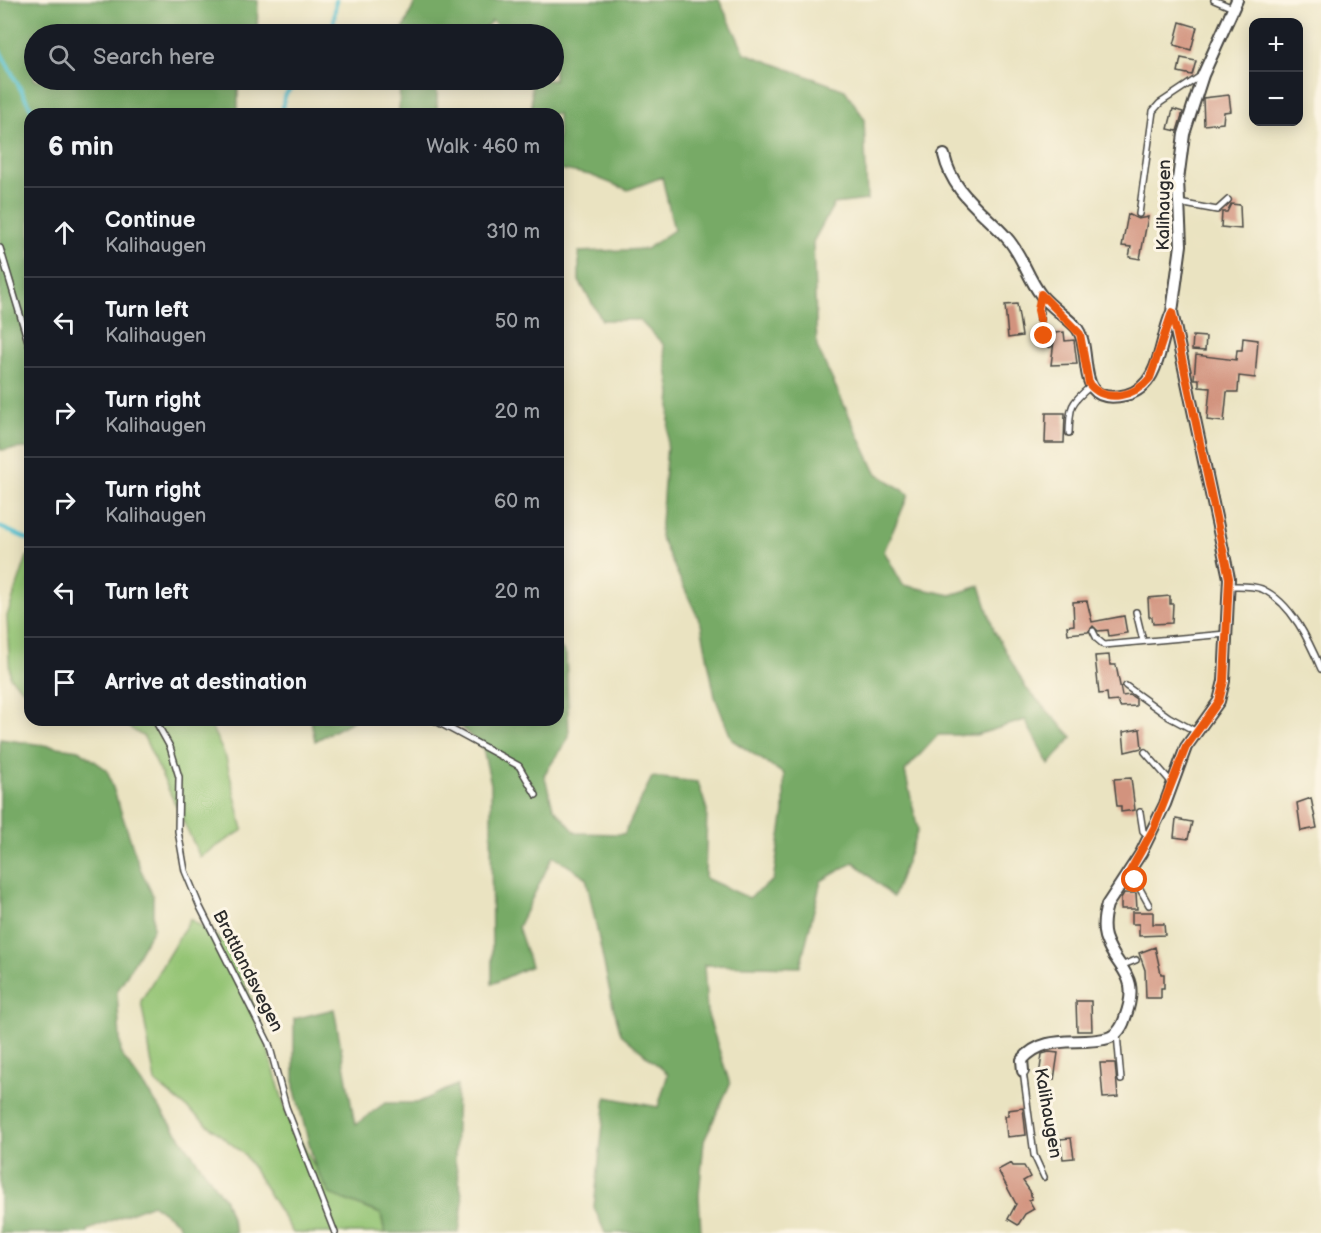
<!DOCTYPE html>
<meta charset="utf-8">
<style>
body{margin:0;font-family:"Balsamiq Sans",sans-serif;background:#20242c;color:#f1f3f6}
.controls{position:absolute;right:18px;top:18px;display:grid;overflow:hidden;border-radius:12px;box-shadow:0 3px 15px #0003}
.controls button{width:54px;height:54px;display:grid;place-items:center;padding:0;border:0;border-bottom:2px solid #363941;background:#171b24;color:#f1f3f6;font:30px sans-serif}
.stop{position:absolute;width:18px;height:18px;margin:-14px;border:4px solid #ea580c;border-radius:50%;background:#fff}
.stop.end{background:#ea580c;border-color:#fff;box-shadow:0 2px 6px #0008}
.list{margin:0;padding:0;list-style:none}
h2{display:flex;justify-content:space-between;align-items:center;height:78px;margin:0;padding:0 24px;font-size:26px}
h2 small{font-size:20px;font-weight:400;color:#9ea1a6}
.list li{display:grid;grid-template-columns:39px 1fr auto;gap:18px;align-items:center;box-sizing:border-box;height:90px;padding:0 24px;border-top:2px solid #363941}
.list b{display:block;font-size:22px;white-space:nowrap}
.list p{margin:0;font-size:20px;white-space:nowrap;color:#9ea1a6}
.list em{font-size:20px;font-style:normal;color:#9ea1a6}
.icon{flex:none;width:33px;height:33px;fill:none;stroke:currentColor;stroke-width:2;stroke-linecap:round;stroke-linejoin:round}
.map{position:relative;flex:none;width:1321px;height:1233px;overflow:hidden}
.search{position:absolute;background:#171b24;box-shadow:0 3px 15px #0003;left:24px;top:24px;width:540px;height:66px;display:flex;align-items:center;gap:15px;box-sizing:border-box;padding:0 21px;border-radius:33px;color:#9ea1a6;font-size:22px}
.panel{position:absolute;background:#171b24;box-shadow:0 3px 15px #0003;left:24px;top:108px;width:540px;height:618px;border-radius:18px}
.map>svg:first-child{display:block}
.green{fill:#94c474;stroke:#607850;stroke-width:1.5}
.forest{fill:#7a6;stroke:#516a48;stroke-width:1.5}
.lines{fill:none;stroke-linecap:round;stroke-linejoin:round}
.stream{stroke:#56c1d1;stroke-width:4}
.building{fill:#d2937e}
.lane-casing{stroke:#484742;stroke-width:8}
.street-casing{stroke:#484742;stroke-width:14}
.lane{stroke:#fff;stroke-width:5}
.street{stroke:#fff;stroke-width:10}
.route{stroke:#ea580c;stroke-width:8}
.labels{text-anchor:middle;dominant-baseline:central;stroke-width:6;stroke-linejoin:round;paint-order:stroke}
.street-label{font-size:18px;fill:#2b2b2b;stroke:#fcf5e5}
</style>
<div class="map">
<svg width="1321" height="1233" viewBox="0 0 1321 1233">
<rect width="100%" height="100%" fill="#fcf5e5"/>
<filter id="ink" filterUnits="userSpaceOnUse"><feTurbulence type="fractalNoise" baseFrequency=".0167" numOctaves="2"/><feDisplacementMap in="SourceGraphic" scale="12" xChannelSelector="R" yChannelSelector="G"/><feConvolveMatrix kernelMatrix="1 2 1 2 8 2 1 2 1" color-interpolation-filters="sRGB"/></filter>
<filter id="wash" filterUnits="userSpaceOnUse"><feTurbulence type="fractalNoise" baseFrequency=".008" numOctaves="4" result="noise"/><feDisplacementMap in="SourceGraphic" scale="24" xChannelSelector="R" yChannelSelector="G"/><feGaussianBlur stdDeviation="1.35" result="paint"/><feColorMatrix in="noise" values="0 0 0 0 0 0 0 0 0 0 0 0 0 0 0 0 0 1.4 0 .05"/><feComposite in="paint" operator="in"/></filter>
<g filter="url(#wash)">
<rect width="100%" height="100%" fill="#eae3c1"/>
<path class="green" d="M 30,555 L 30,696 L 10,677 L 7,616 L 27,557 Z
M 118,720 L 208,720 L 226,758 L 243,830 L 200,857 L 144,737 Z
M 190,919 L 228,944 L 257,1012 L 288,1118 L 330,1194 L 381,1214 L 385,1233 L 293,1233 L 245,1155 L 155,1082 L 141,1001 Z"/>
<path class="forest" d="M 0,0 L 258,0 L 257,34 L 34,34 L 34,80 L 242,80 L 238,90 L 238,114 L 30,114 L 30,451 L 26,448 L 0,450 Z
M 416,0 L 719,0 L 745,53 L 845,90 L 864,118 L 867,200 L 834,204 L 813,242 L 817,347 L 876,473 L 909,494 L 884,551 L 903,585 L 951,595 L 980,586 L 994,630 L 1026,688 L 1072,737 L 1049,765 L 1025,720 L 976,735 L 938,735 L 905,771 L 918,830 L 893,897 L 854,862 L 821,881 L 800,967 L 704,965 L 707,1012 L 730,1084 L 704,1141 L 699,1195 L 701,1233 L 605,1233 L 594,1207 L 606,1097 L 658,1107 L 668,1074 L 621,1034 L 612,1002 L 586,877 L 553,856 L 518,927 L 531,966 L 492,984 L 491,784 L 483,749 L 455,720 L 442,720 L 558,720 L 558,644 L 566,655 L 569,737 L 544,775 L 553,807 L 576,833 L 624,834 L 652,777 L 698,782 L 707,810 L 705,878 L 749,898 L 773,880 L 784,812 L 784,774 L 732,740 L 715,697 L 701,624 L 660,536 L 671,393 L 663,344 L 639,320 L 602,320 L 579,281 L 579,252 L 646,249 L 674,230 L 662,177 L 628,190 L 590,175 L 558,169 L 558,114 L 532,114 L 531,80 L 554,80 L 554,34 L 508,34 L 492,21 L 478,34 L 401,34 Z
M 400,80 L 437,80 L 437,114 L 399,114 Z
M 311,720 L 354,720 L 315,741 Z
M 0,739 L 79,750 L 107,770 L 140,868 L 153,896 L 153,929 L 117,992 L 121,1054 L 225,1200 L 236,1233 L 182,1233 L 178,1223 L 152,1204 L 88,1230 L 88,1233 L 0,1233 Z
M 334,1009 L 355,1125 L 385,1103 L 417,1103 L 457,1085 L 455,1161 L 463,1200 L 459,1233 L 385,1233 L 381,1214 L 330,1194 L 315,1166 L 294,1087 L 294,1019 Z"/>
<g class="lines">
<path class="stream" d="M 329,34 L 333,29 L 336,0
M 0,51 L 34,114
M 282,114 L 284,97 L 297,80
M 0,527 L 30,540"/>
</g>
<g id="blocks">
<path class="building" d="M 1180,22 L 1197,27 L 1191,50 L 1174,45 Z
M 1181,58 L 1196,61 L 1192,75 L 1178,72 Z
M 1229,95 L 1231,111 L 1224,112 L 1223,123 L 1204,125 L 1203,98 Z
M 1173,109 L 1183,112 L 1177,131 L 1168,129 Z
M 1231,204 L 1240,205 L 1241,229 L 1221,227 L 1222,212 L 1227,212 Z
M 1128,214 L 1138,219 L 1148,217 L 1140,259 L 1129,257 L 1131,247 L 1122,246 Z
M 1017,304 L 1022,336 L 1008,338 L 1005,305 Z
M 1064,332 L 1065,341 L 1074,340 L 1077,364 L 1051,365 L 1055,333 Z
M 1193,336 L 1206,337 L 1205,351 L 1192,350 Z
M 1243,338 L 1258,340 L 1255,378 L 1239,376 L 1238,392 L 1227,392 L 1224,422 L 1207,420 L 1210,388 L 1199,387 L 1199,379 L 1194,379 L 1196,355 L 1236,360 L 1237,350 L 1242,350 Z
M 1046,413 L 1065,413 L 1064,443 L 1045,443 Z
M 1170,596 L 1170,604 L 1173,604 L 1172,623 L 1153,624 L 1152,617 L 1149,617 L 1148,598 Z
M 1087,601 L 1092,622 L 1124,616 L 1127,633 L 1109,636 L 1108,630 L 1098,631 L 1093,626 L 1088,632 L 1068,634 L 1067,626 L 1074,625 L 1073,602 Z
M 1109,655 L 1110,665 L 1116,665 L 1122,696 L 1130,695 L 1136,699 L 1136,706 L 1120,707 L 1118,701 L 1108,702 L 1107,693 L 1099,694 L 1095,656 Z
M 1140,729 L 1142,748 L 1125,752 L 1123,732 Z
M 1131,778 L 1135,810 L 1121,812 L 1121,806 L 1117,806 L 1114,779 Z
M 1311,798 L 1317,828 L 1301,831 L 1297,803 Z
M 1176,819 L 1192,822 L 1188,839 L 1174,837 Z
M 1124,893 L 1136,893 L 1137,909 L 1121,909 L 1121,898 Z
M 1132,912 L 1153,912 L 1153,924 L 1164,924 L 1165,935 L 1139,936 L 1139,924 L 1132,924 Z
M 1155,947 L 1161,974 L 1164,974 L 1164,988 L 1161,988 L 1161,998 L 1146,998 L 1145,970 L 1139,953 Z
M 1076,1001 L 1091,1001 L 1092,1031 L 1077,1031 Z
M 1049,1052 L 1058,1053 L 1054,1080 L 1039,1077 L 1042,1054 Z
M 1100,1063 L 1115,1063 L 1118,1097 L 1103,1098 Z
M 1023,1108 L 1026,1135 L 1007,1137 L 1005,1116 L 1008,1116 L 1008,1110 Z
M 1071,1138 L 1074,1158 L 1063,1159 L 1060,1139 Z
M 1011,1163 L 1013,1166 L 1024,1166 L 1030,1177 L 1023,1181 L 1030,1191 L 1032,1199 L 1029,1200 L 1034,1209 L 1025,1214 L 1018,1225 L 1008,1219 L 1016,1204 L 998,1170 Z"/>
</g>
</g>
<g filter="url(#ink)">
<use href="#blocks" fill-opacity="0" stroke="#484742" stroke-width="1.5"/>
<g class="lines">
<g class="lane-casing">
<path id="lane" d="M 1214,0 L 1233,8
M 1179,203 L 1217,210 L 1228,200
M 1139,214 L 1153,111 L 1160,103 L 1202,75
M 0,248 L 30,348
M 1041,294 L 1040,323 L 1050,344
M 1069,433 C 1070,406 1070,403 1091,386
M 1229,586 C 1240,586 1252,585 1262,589 C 1292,603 1309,641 1321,669
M 1136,612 L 1143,641
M 1093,631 L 1097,639 L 1104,645 L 1226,634
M 1126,686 L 1169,717 L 1195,731
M 155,720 L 170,747 L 179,777 L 178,831 L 185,871 L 200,907 L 269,1044 L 286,1107 L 335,1233
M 434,720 L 519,766 L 536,795
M 1145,752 L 1172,783
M 1140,812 L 1143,831 L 1149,837
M 1130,871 L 1149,905
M 1123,965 L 1136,960
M 1117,1034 L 1121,1080
M 1023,1071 L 1034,1155 L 1044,1177"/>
</g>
<g class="street-casing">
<path id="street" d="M 944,155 C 953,194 981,209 1006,237 C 1022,254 1027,277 1041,295 C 1051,307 1064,315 1075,326 C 1096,348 1070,408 1126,395 C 1162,386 1159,339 1172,312
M 1023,1071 L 1022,1060 C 1044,1034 1075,1045 1104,1039 C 1116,1037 1122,1028 1125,1018 C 1142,972 1116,971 1105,937 C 1102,926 1104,915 1107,905 L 1141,853 L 1165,804 L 1186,747 L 1219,701 L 1224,681 L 1229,578 L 1172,312 L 1181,245 L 1178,180 L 1184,134 L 1203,75 L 1237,0"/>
</g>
<use href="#lane" class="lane"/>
<use href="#street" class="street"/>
</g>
</g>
<g class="lines" filter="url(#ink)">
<path class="route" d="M 1044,336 L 1038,310 L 1041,294 L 1080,334 L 1089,384 C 1106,404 1135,396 1150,378 L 1172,312 L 1229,578 L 1224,681 L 1219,701 L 1186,747 L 1154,828 L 1130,871 L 1135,880"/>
</g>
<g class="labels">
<g class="street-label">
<text transform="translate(1164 205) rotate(-89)">Kalihaugen</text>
<text transform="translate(248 971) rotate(63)">Brattlandsvegen</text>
<text transform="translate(1048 1113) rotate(80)">Kalihaugen</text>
</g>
</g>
</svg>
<div class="controls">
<button>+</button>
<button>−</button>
</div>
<div class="stop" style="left:1135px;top:880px"></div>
<div class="stop end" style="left:1044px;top:336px"></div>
<div class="search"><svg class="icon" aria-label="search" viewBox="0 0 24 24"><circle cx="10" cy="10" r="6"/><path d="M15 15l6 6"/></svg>Search here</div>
<section class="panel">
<h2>6 min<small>Walk · 460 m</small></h2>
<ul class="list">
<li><svg class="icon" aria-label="ahead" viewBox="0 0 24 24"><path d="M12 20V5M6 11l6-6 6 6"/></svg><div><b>Continue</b><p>Kalihaugen</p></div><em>310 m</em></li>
<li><svg class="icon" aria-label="left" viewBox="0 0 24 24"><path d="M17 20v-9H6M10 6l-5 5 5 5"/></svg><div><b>Turn left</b><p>Kalihaugen</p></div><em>50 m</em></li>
<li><svg class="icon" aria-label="right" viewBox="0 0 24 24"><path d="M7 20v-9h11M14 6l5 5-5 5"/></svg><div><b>Turn right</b><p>Kalihaugen</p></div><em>20 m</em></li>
<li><svg class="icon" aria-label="right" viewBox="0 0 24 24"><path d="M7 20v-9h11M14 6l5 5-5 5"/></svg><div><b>Turn right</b><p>Kalihaugen</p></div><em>60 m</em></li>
<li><svg class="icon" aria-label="left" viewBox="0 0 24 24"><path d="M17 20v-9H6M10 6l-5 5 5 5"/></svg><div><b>Turn left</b></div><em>20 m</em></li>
<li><svg class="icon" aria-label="arrive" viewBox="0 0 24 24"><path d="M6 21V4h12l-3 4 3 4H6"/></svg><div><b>Arrive at destination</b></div></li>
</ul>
</section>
</div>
